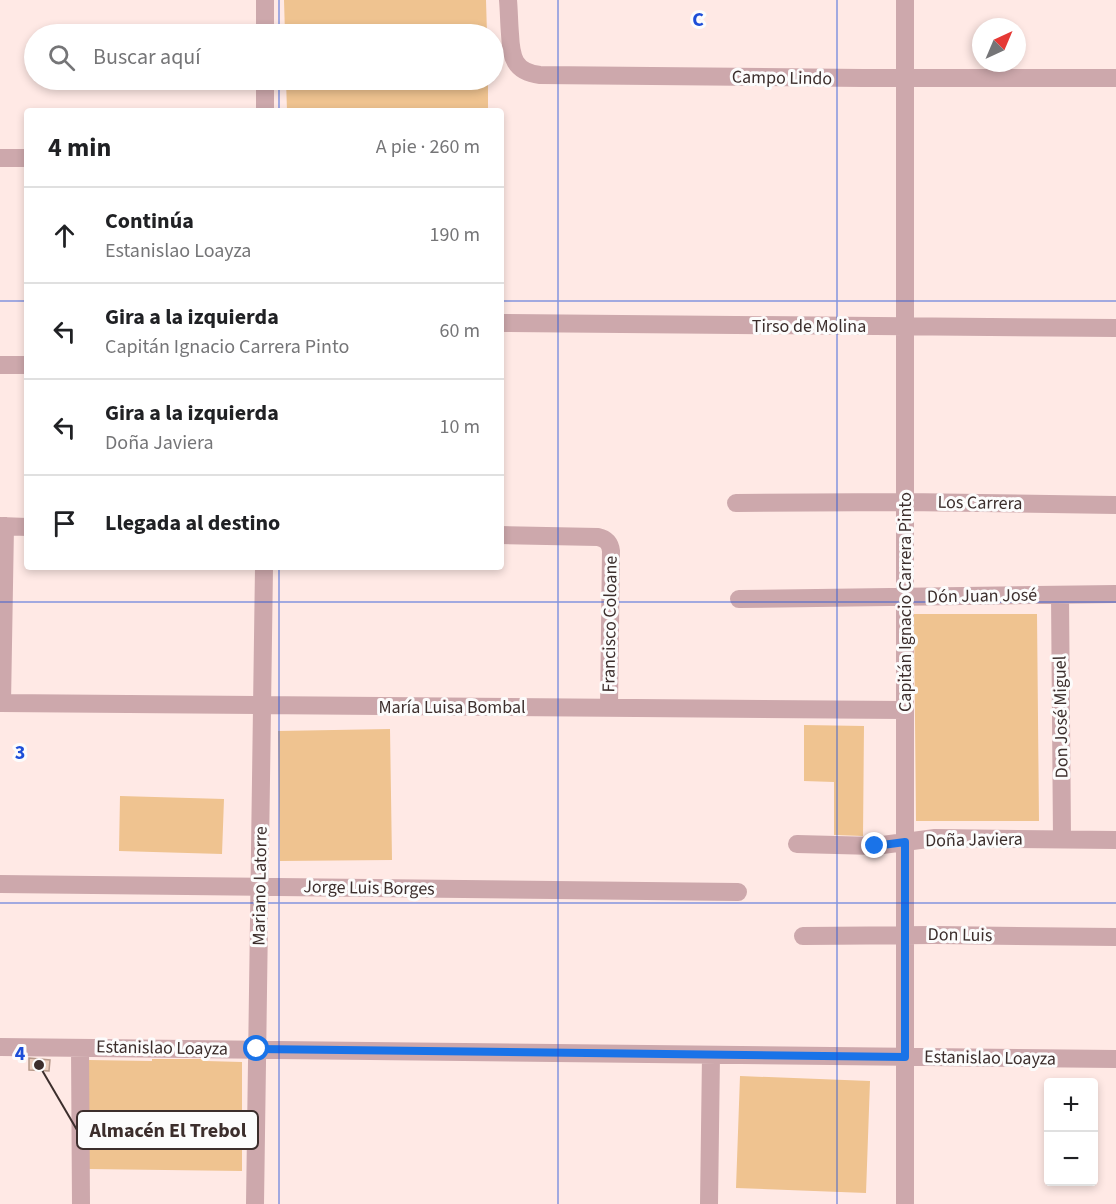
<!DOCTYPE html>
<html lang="es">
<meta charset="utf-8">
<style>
body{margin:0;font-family:"Source Sans 3",sans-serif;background:#f6f6f6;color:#202124}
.controls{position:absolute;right:18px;bottom:18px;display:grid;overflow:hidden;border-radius:6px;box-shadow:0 3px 9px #0003}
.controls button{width:54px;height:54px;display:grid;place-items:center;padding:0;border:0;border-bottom:2px solid #e0e0e0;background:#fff;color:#202124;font:30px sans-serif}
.compass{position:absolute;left:972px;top:18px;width:54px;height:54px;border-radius:50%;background:#fff;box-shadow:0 3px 9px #0003;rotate:44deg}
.stop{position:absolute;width:18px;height:18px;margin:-14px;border:4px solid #1a73e8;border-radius:50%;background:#fff}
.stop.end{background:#1a73e8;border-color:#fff;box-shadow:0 2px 6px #0008}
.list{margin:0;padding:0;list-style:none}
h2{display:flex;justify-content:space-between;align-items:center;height:78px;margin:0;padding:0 24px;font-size:26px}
h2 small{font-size:20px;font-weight:400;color:#757577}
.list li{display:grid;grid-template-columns:39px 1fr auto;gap:18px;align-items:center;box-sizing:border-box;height:96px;padding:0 24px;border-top:2px solid #e0e0e0}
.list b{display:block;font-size:22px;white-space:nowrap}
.list p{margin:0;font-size:20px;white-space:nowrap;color:#757577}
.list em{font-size:20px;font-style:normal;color:#757577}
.icon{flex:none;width:33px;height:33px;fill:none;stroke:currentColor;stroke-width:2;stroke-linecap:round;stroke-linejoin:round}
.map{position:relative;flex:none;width:1116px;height:1204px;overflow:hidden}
.search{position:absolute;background:#fff;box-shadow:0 3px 9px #0003;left:24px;top:24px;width:480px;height:66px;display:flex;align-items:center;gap:15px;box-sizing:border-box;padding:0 21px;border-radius:33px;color:#757577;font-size:22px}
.panel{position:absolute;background:#fff;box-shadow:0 3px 9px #0003;left:24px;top:108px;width:480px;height:462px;border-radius:6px}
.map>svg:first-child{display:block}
.green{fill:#efc390}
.building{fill:#ebcdbc;stroke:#b79a8b;stroke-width:1.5}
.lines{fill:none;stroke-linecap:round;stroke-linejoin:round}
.street{stroke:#cda8ac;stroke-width:18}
.route{stroke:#1a73e8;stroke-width:8}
.grid{fill:none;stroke:#1d4ed8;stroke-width:1.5;stroke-opacity:0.55}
.labels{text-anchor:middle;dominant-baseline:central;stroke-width:6;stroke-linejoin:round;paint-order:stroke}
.street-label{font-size:18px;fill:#3c2e2c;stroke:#fcfcfc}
.grid-label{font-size:20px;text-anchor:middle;font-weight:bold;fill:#1d4ed8;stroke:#fcfcfc;stroke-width:6;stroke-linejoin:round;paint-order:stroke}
.leader{fill:none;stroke:#3c2e2c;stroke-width:2}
.callout-dot{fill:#3c2e2c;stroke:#fcfcfc;stroke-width:2}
.callout{fill:#fcfcfc;stroke:#3c2e2c;stroke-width:2}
.callout-label{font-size:20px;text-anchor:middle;font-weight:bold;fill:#3c2e2c}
</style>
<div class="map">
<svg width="1116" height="1204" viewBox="0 0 1116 1204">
<rect width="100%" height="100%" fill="#ffe9e5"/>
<path class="green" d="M 284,0 L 486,0 L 487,34 L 285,34 Z
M 286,80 L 488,80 L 488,111 L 287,111 Z
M 914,614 L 1037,614 L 1039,821 L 916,821 Z
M 804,725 L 864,726 L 863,836 L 834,835 L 834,782 L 804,781 Z
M 390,729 L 392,860 L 280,861 L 278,731 Z
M 120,796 L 224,799 L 222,854 L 119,851 Z
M 152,1059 L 206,1059 L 206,1061 L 242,1062 L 242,1171 L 88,1169 L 89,1060 L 152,1061 Z
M 740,1076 L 870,1081 L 866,1193 L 736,1188 Z"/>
<path class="building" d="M 29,1058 L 50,1060 L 49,1071 L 29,1070 Z"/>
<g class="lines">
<path class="street" d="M 508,0 C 509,11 509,23 510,34 C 511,57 514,72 540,75 L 863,78 L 1116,78
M 265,34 L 265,0
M 265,111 L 265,80
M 0,158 L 27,158
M 501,323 L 1116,328
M 0,365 L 27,365
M 736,503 L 905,502 L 1116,505
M 0,526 L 27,527
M 501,535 L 598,537 C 607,539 610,543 611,551 L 609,708
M 1060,595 L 1062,839
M 739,599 L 1116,594
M 0,703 L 905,710
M 2,703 L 5,526
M 797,844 L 875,846 L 935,838 L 1116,840
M 0,884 L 738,892
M 803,936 L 935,935 L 1116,937
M 0,1047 L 1116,1059
M 80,1048 L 81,1204
M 255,1204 L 264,567
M 709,1204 L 711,1055
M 905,1204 L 905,0"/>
</g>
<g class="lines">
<path class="route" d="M 257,1049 L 905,1057 L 905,842 L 875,846"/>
</g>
<path class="grid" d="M 279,0 L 279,34M 558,0 L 558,1204M 837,0 L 837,1204M 279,80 L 279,111M 0,301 L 27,301M 501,301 L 1116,301M 279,567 L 279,1204M 0,602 L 1116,602M 0,903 L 1116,903"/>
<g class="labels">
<g class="street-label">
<text transform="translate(782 78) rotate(1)">Campo Lindo</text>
<text x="809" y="326">Tirso de Molina</text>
<text transform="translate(980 503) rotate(1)">Los Carrera</text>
<text transform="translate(982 596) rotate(-1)">Dón Juan José</text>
<text transform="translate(905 602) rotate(-90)">Capitán Ignacio Carrera Pinto</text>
<text transform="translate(610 624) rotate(-89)">Francisco Coloane</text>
<text x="452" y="707">María Luisa Bombal</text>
<text transform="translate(1061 717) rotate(-91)">Don José Miguel</text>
<text transform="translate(974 840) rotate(-1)">Doña Javiera</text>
<text transform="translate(260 886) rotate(-89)">Mariano Latorre</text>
<text transform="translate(369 888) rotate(1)">Jorge Luis Borges</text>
<text transform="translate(960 935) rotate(1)">Don Luis</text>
<text transform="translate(162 1048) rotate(1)">Estanislao Loayza</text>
<text transform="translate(990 1058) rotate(1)">Estanislao Loayza</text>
</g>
</g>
<g class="grid-label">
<text x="698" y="26">C</text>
<text x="20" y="759">3</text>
<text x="20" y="1060">4</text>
</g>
<path class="leader" d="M39 1065L77 1130"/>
<circle class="callout-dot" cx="39" cy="1065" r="6"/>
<rect class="callout" x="77" y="1111" width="181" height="38" rx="6"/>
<g class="callout-label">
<text x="168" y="1137">Almacén El Trebol</text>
</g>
</svg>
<div class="controls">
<button>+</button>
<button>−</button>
</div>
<svg class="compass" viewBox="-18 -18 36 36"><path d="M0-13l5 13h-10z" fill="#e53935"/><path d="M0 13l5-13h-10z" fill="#757577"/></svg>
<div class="stop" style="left:257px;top:1049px"></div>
<div class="stop end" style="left:875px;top:846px"></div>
<div class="search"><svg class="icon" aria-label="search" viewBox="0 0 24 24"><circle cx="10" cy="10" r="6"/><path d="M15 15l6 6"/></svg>Buscar aquí</div>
<section class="panel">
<h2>4 min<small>A pie · 260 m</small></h2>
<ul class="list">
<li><svg class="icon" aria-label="ahead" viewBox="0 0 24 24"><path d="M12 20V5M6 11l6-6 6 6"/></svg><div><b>Continúa</b><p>Estanislao Loayza</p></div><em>190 m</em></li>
<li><svg class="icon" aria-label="left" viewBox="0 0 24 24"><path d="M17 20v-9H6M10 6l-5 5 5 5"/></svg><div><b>Gira a la izquierda</b><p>Capitán Ignacio Carrera Pinto</p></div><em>60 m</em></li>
<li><svg class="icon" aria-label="left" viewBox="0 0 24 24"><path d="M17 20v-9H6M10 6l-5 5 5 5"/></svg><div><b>Gira a la izquierda</b><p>Doña Javiera</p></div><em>10 m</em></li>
<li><svg class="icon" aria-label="arrive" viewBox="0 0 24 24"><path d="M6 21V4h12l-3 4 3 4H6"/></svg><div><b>Llegada al destino</b></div></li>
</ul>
</section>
</div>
